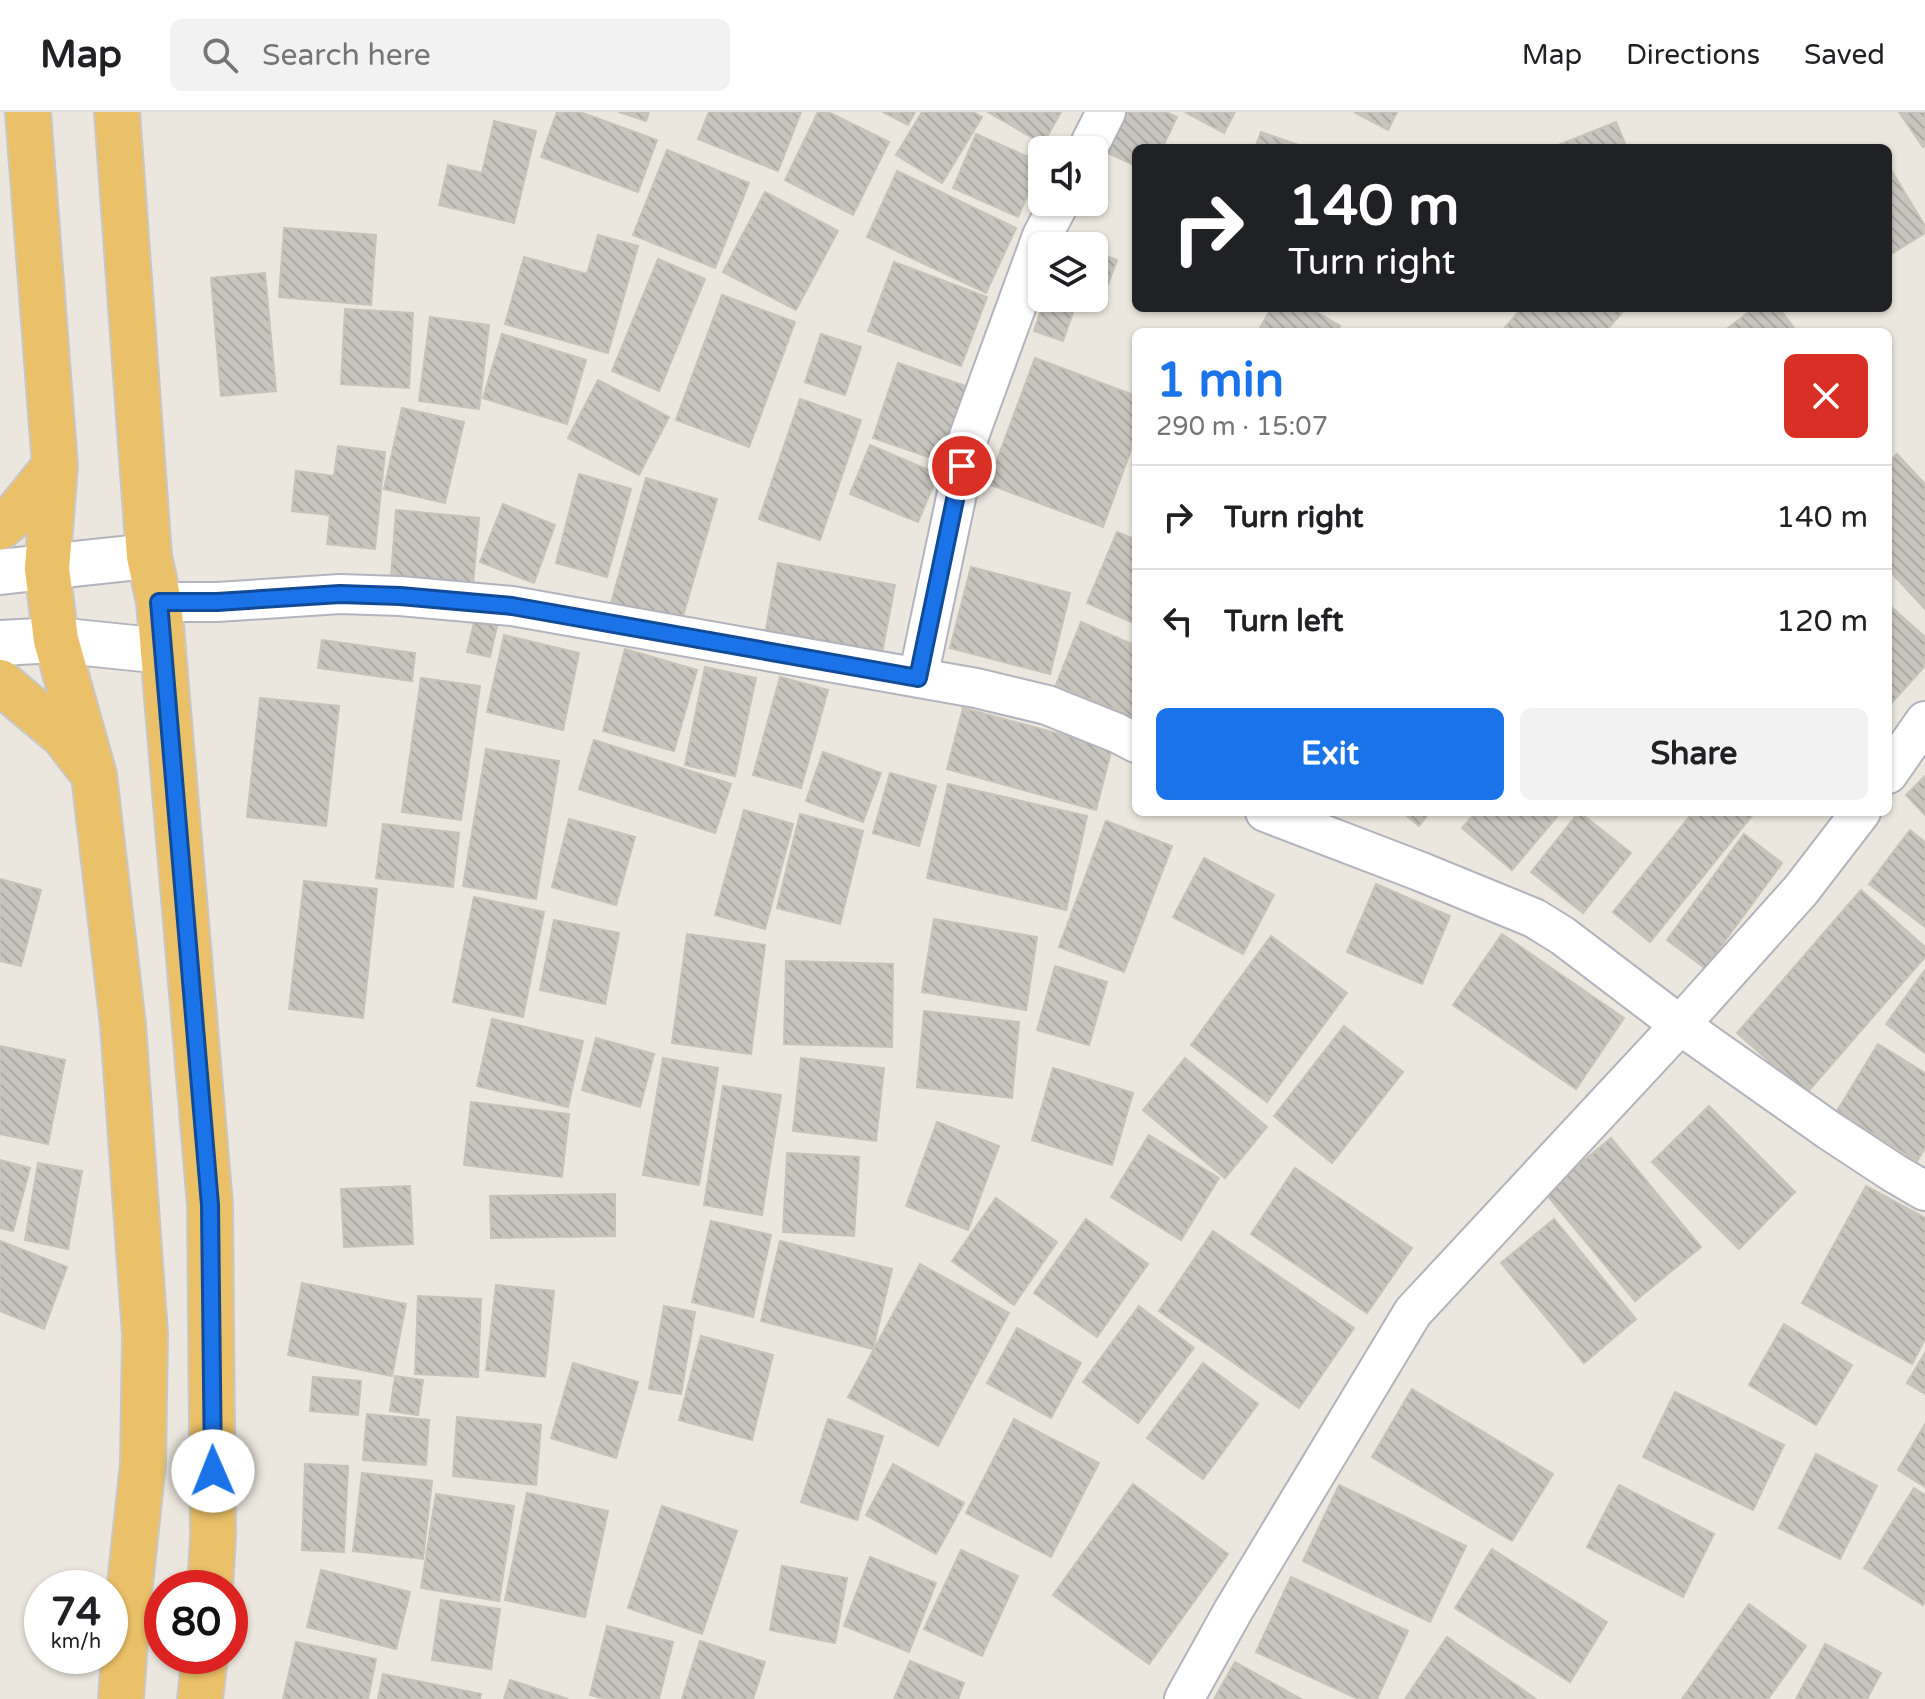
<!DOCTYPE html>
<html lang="en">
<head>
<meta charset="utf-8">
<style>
  body { margin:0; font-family:"Varela Round",sans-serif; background:#f2f2f2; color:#202124; height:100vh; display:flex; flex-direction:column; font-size:30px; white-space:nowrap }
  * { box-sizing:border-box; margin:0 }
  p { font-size:26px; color:#757577 }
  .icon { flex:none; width:44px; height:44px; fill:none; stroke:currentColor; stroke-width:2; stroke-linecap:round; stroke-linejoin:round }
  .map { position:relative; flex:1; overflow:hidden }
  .details { position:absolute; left:1132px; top:216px; width:760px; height:488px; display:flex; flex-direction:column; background:#fff; border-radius:12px; box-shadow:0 2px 6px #0004 }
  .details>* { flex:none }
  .hud { position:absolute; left:1132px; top:32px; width:760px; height:168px; border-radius:12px; box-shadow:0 2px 6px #0004; background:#202124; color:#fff; overflow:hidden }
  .buttons { position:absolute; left:1028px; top:24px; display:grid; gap:16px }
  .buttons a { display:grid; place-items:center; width:80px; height:80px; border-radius:12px; background:#fff; box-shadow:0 2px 6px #0004; font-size:40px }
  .speed { position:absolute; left:24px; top:1458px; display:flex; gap:16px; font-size:40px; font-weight:700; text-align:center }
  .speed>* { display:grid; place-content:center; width:104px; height:104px; border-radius:50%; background:#fff; box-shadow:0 2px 6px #0004; line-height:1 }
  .speed small { font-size:20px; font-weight:400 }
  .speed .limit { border:12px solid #d22; background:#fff; color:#111 }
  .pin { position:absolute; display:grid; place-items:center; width:68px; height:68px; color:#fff; margin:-34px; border:4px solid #fff; border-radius:50%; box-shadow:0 2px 8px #0007 }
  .me { position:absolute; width:88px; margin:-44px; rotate:359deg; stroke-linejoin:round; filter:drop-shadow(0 0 6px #0008) }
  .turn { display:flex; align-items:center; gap:28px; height:168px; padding:0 24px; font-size:36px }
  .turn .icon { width:104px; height:104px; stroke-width:2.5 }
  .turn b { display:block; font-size:56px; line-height:68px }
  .round { display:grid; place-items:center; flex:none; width:84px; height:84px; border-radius:12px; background:#f2f2f2 }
  .headline { display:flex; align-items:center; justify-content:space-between; height:136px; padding:0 24px }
  h1 { font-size:48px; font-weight:700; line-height:60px; color:#1a73e8 }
  .button { display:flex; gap:16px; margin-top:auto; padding:16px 24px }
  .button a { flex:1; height:92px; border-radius:12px; background:#1a73e8; color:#fff; font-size:32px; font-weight:700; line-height:92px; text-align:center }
  .button a+a { background:#f2f2f2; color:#202124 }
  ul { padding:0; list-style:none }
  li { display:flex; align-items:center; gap:24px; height:104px; padding:0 24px; border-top:2px solid #e0e0e0 }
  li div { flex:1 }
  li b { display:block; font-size:30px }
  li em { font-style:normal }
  header { display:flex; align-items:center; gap:48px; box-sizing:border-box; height:112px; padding:0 40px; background:#fff; border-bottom:2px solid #e0e0e0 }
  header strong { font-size:38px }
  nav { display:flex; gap:44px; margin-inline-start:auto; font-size:28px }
  .search { width:560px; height:72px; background:#f2f2f2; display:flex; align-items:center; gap:20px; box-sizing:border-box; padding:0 28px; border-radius:12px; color:#757577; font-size:30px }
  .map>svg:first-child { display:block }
  .building { fill:url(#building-back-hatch); stroke:#c7c3b8; stroke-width:2 }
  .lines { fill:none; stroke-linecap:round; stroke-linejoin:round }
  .minor-casing { stroke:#b2b3bd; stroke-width:42 }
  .tertiary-casing { stroke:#b2b3bd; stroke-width:48 }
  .trunk-casing { stroke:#c8c8c8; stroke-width:48 }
  .minor { stroke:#fff; stroke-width:38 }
  .tertiary { stroke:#fff; stroke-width:44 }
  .trunk { stroke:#eac068; stroke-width:44 }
  .route-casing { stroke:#114b97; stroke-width:20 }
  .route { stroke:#1a73e8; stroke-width:14 }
</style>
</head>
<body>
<header>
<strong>Map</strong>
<div class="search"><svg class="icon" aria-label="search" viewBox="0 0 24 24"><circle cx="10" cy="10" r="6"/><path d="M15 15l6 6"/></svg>Search here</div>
<nav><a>Map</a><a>Directions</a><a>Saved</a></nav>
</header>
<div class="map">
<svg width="1925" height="1587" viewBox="0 0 1925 1587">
  <defs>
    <pattern id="building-back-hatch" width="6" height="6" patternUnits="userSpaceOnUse" patternTransform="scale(2)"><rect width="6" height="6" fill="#c7c5bd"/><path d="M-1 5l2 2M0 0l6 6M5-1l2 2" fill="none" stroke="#aba9a3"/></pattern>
  </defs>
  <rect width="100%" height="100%" fill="#ebe7de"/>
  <path class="building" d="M 557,0 L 580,0 L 657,28 L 638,80 L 541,45 Z
    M 619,0 L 649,0 L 646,9 Z
    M 709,0 L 801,0 L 778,59 L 698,27 Z
    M 818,0 L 828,0 L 889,30 L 853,103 L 785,68 Z
    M 883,0 L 915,0 L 908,13 Z
    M 922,0 L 973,0 L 982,5 L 942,71 L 896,43 Z
    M 988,0 L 1061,0 L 1043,32 Z
    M 1125,0 L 1166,0 L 1177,5 L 1162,36 L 1136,36 L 1136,54 L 1106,40 Z
    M 1185,0 L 1235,0 L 1224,21 Z
    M 1354,0 L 1397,0 L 1388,18 Z
    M 1899,0 L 1925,0 L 1925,33 L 1923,35 Z
    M 494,9 L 536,19 L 514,111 L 439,93 L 448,53 L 482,61 Z
    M 1616,10 L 1627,36 L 1551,36 Z
    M 1261,20 L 1307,36 L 1255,36 Z
    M 976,22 L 1042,51 L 1018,105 L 953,76 Z
    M 667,38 L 749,71 L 715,156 L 633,123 Z
    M 1888,53 L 1925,114 L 1925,121 L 1888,144 Z
    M 897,59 L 1016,116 L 986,181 L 867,125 Z
    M 765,80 L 838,119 L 796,198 L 723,160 Z
    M 284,116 L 376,123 L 371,193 L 279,185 Z
    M 598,123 L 638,134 L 608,241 L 505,212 L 524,145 L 587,162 Z
    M 1094,139 L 1117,148 L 1102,188 L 1094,184 Z
    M 658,147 L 705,167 L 659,279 L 612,259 Z
    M 894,150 L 987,185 L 961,254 L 868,219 Z
    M 265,161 L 276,279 L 221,284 L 211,166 Z
    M 722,183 L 795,210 L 749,335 L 676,308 Z
    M 1045,186 L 1078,186 L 1063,229 L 1034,219 Z
    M 1271,196 L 1310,196 L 1340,214 L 1337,220 L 1258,220 Z
    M 1522,196 L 1626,196 L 1605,220 L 1501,220 Z
    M 1754,196 L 1779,196 L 1797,220 L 1723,220 Z
    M 345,197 L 413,201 L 409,276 L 341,272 Z
    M 430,205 L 489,213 L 479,297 L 419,289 Z
    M 502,222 L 586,248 L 567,312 L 483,286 Z
    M 821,222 L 861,235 L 845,283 L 805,270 Z
    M 1035,246 L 1136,284 L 1136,324 L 1103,415 L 988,372 Z
    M 898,251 L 966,274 L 940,349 L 873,326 Z
    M 598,268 L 669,305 L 639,363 L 568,326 Z
    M 800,287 L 861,308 L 820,428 L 759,407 Z
    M 402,296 L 464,310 L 445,391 L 384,377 Z
    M 870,333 L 938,362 L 918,410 L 850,382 Z
    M 338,334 L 385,340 L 375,437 L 327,432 L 330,403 L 292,399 L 296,359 L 334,364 Z
    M 1897,342 L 1925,372 L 1925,497 L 1888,457 L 1888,351 Z
    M 579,362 L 631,377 L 607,465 L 556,451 Z
    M 646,366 L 717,387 L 681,511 L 611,491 Z
    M 503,392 L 555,413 L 534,471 L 480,450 Z
    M 396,398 L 479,406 L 473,472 L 391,465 Z
    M 1117,420 L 1136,428 L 1136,512 L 1087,491 Z
    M 778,451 L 895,473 L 882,541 L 766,517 Z
    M 971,455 L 1070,481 L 1050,562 L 950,536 Z
    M 1888,492 L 1925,525 L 1925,554 L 1888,595 Z
    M 477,499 L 499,505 L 490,545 L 467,540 Z
    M 1081,510 L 1136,534 L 1135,606 L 1056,573 Z
    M 504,523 L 579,541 L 563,618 L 487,600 Z
    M 322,528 L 415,541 L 412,569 L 318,556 Z
    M 625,537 L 697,558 L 674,639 L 603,619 Z
    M 705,555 L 756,566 L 735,664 L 685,653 Z
    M 780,565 L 828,578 L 801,676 L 753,663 Z
    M 421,566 L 480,574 L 461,708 L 402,700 Z
    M 260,586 L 339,594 L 326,714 L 247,705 Z
    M 963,596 L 1112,636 L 1096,698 L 947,657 Z
    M 594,628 L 731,672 L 715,721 L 579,677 Z
    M 486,637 L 559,649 L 536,787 L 463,774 Z
    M 823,640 L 881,661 L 863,710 L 806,689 Z
    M 890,661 L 936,674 L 919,734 L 873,721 Z
    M 1925,664 L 1925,703 L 1906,683 Z
    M 948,672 L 1087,704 L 1066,798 L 927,766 Z
    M 744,698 L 793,712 L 765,817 L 715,803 Z
    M 1402,700 L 1430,700 L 1419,714 Z
    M 1476,700 L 1561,700 L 1512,758 L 1462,716 Z
    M 1579,700 L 1631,741 L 1583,801 L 1531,760 Z
    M 1693,700 L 1755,700 L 1650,830 L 1613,800 Z
    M 800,702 L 863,719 L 840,812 L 777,796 Z
    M 569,707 L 635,725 L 616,793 L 552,775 Z
    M 1106,709 L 1172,734 L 1124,860 L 1059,835 Z
    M 383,712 L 459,721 L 453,775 L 376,766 Z
    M 1910,718 L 1925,730 L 1925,815 L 1869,772 Z
    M 1744,722 L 1782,751 L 1705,856 L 1667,828 Z
    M 1204,746 L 1274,783 L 1243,842 L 1173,805 Z
    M 0,767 L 41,778 L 21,854 L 0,849 Z
    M 304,769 L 377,777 L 363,906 L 289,897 Z
    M 1376,772 L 1450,804 L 1422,872 L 1347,840 Z
    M 1861,778 L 1925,835 L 1925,845 L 1806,982 L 1737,921 Z
    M 474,785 L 544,800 L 523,905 L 453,890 Z
    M 934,807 L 1037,825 L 1026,898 L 922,880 Z
    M 554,808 L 619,821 L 605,892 L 540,878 Z
    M 687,822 L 765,833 L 751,942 L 672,931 Z
    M 1502,822 L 1624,906 L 1576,977 L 1453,893 Z
    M 1271,824 L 1347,881 L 1267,990 L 1191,933 Z
    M 786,849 L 893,852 L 892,935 L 784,932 Z
    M 1055,854 L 1107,870 L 1089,933 L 1037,918 Z
    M 1925,858 L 1925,941 L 1886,912 Z
    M 924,899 L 1019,910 L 1012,986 L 917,975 Z
    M 492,907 L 583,929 L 568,995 L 477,974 Z
    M 1344,914 L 1403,960 L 1332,1051 L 1274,1004 Z
    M 596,926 L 654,942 L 640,995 L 582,978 Z
    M 1878,932 L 1925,961 L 1925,1036 L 1917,1049 L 1837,999 Z
    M 0,934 L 65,948 L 48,1032 L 0,1022 Z
    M 663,946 L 718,956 L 699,1073 L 643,1063 Z
    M 801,946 L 884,956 L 876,1029 L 793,1019 Z
    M 1185,946 L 1267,1015 L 1225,1066 L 1143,998 Z
    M 1053,956 L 1133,981 L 1112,1053 L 1032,1028 Z
    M 723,974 L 781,983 L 762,1103 L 704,1093 Z
    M 471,990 L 569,1002 L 562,1065 L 464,1053 Z
    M 1709,994 L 1795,1080 L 1739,1137 L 1652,1050 Z
    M 937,1010 L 999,1034 L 968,1118 L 906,1094 Z
    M 1149,1023 L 1219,1066 L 1181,1128 L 1111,1085 Z
    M 1611,1026 L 1701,1135 L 1635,1189 L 1545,1081 Z
    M 787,1041 L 859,1045 L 854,1124 L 783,1120 Z
    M 0,1048 L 30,1056 L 13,1119 L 0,1116 Z
    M 38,1051 L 82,1059 L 68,1137 L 25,1128 Z
    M 1295,1056 L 1412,1136 L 1367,1201 L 1251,1122 Z
    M 410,1074 L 413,1132 L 344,1135 L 341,1077 Z
    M 1866,1074 L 1925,1106 L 1925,1227 L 1912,1252 L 1802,1191 Z
    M 615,1082 L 615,1124 L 491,1126 L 490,1084 Z
    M 996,1086 L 1057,1130 L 1014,1193 L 952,1149 Z
    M 1086,1107 L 1148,1152 L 1097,1225 L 1034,1181 Z
    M 1554,1107 L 1636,1207 L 1584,1251 L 1501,1151 Z
    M 711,1109 L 771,1123 L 753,1205 L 692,1190 Z
    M 1213,1119 L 1354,1216 L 1299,1296 L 1159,1199 Z
    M 0,1129 L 67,1155 L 44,1217 L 0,1199 Z
    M 780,1129 L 892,1157 L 873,1237 L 761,1209 Z
    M 920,1152 L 1009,1201 L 938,1334 L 848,1285 Z
    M 302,1171 L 406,1192 L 392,1264 L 288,1243 Z
    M 496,1173 L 554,1179 L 545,1265 L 486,1258 Z
    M 418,1184 L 481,1187 L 478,1265 L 415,1262 Z
    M 664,1194 L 695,1200 L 681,1282 L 649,1277 Z
    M 1139,1194 L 1194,1236 L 1138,1311 L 1083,1270 Z
    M 1784,1212 L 1852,1253 L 1816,1313 L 1749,1273 Z
    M 1017,1216 L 1081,1251 L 1051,1306 L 987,1271 Z
    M 701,1224 L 773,1243 L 752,1328 L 679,1308 Z
    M 1925,1241 L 1925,1282 L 1907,1271 Z
    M 573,1251 L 638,1270 L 616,1346 L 551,1326 Z
    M 1203,1251 L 1258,1292 L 1203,1367 L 1147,1326 Z
    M 395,1264 L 423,1268 L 418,1303 L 390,1299 Z
    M 313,1265 L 361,1269 L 358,1303 L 310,1299 Z
    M 1412,1277 L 1553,1362 L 1512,1429 L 1372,1345 Z
    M 1675,1280 L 1784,1333 L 1753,1398 L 1643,1345 Z
    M 367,1302 L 429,1308 L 426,1353 L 363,1348 Z
    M 457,1305 L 541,1313 L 536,1373 L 453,1364 Z
    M 828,1307 L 883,1324 L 857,1408 L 801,1390 Z
    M 1014,1307 L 1099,1351 L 1051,1445 L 966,1401 Z
    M 1925,1312 L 1925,1375 L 1898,1358 Z
    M 1816,1342 L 1877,1374 L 1840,1447 L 1779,1416 Z
    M 305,1352 L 348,1354 L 344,1440 L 302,1438 Z
    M 893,1352 L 964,1391 L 936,1442 L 866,1403 Z
    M 362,1361 L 432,1369 L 423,1447 L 353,1439 Z
    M 1133,1372 L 1228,1442 L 1149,1552 L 1053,1483 Z
    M 1339,1373 L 1466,1434 L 1430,1510 L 1303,1449 Z
    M 1619,1373 L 1714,1422 L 1683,1485 L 1587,1435 Z
    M 1914,1376 L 1925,1383 L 1925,1489 L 1923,1493 L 1864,1456 Z
    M 527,1381 L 608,1399 L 585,1505 L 505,1488 Z
    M 436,1382 L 514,1394 L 499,1489 L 421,1476 Z
    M 662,1394 L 737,1419 L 702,1522 L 628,1496 Z
    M 1492,1437 L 1607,1510 L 1570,1570 L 1455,1496 Z
    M 961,1438 L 1018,1464 L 982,1544 L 924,1517 Z
    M 870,1445 L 936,1471 L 909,1540 L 844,1514 Z
    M 782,1454 L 847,1466 L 835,1531 L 770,1518 Z
    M 321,1458 L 410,1480 L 396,1537 L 307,1515 Z
    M 1291,1465 L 1408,1519 L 1377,1587 L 1358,1587 L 1256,1540 Z
    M 441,1488 L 500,1497 L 491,1557 L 432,1548 Z
    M 1749,1492 L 1806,1534 L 1768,1587 L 1682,1587 Z
    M 607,1514 L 673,1530 L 659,1587 L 607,1587 L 590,1583 Z
    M 1447,1525 L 1536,1587 L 1405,1587 Z
    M 700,1529 L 765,1550 L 753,1587 L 682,1587 Z
    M 296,1530 L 376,1547 L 368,1587 L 283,1587 Z
    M 1825,1532 L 1881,1561 L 1867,1587 L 1796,1587 Z
    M 910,1549 L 964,1571 L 958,1587 L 894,1587 Z
    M 1235,1550 L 1301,1587 L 1214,1587 Z
    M 383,1562 L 481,1582 L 480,1587 L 378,1587 Z
    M 510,1568 L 568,1587 L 504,1587 Z"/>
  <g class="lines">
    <g class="minor-casing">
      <path id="minor" d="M 1087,38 L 1106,0
        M 159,490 L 217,490 L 340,482 L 400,484 L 512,494 L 976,576 L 1047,593 L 1117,621 L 1136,631
        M 918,566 L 969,324 L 1042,124 L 1060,90
        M 1888,662 L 1925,609
        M 1265,700 L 1419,759 L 1534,806 L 1563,824 L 1680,913 L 1830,1019 L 1894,1061 L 1925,1079
        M 1184,1587 L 1233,1499 L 1413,1200 L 1680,913 L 1801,778 L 1861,700"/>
    </g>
    <g class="tertiary-casing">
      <path id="tertiary" d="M 0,460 L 149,444
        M 0,531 L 56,528 L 163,539"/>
    </g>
    <g class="trunk-casing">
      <path id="trunk" d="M 28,0 L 55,354 L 47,457 L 56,528 L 94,663 L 123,913 L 145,1222 L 143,1352 L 127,1500 L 121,1587
        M 117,0 L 149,444 L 159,490 L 163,539 L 210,1093 L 213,1425 L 210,1476
        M 0,415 L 17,401 L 55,354
        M 0,570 L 64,624 L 87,654
        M 200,1587 L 205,1544"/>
    </g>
    <use href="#minor" class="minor"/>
    <use href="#tertiary" class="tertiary"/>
    <use href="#trunk" class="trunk"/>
  </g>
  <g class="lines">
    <g class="route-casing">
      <path id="route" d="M 213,1359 L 210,1093 L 159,490 L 217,490 L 340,482 L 400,484 L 512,494 L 918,566 L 962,354"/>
    </g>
    <use href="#route" class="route"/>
  </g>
</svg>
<div class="buttons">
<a><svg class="icon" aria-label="sound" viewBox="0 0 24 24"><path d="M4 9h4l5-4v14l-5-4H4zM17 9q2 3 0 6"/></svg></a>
<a><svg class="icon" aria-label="layers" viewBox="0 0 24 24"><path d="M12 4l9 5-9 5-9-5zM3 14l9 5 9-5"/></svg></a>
</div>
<div class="speed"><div>74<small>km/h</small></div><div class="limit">80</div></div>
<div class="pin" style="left:962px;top:354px;background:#d93025"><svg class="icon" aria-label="arrive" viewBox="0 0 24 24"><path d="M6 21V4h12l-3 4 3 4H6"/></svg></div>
<svg class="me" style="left:213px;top:1359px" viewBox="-20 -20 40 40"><circle r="19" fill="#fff"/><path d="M0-13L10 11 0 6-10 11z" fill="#1a73e8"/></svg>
<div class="hud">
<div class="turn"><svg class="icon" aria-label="right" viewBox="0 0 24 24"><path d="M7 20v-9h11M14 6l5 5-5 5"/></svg><div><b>140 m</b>Turn right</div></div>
</div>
<section class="details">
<div class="headline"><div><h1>1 min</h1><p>290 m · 15:07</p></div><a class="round" style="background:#d93025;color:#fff"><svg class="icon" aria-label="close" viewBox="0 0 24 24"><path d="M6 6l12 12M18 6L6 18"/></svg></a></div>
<ul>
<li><svg class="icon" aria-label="right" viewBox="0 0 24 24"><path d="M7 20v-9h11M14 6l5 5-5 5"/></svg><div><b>Turn right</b></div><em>140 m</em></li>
<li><svg class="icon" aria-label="left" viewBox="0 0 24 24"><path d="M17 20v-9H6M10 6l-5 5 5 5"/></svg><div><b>Turn left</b></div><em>120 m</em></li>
</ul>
<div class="button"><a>Exit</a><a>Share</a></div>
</section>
</div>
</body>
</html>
